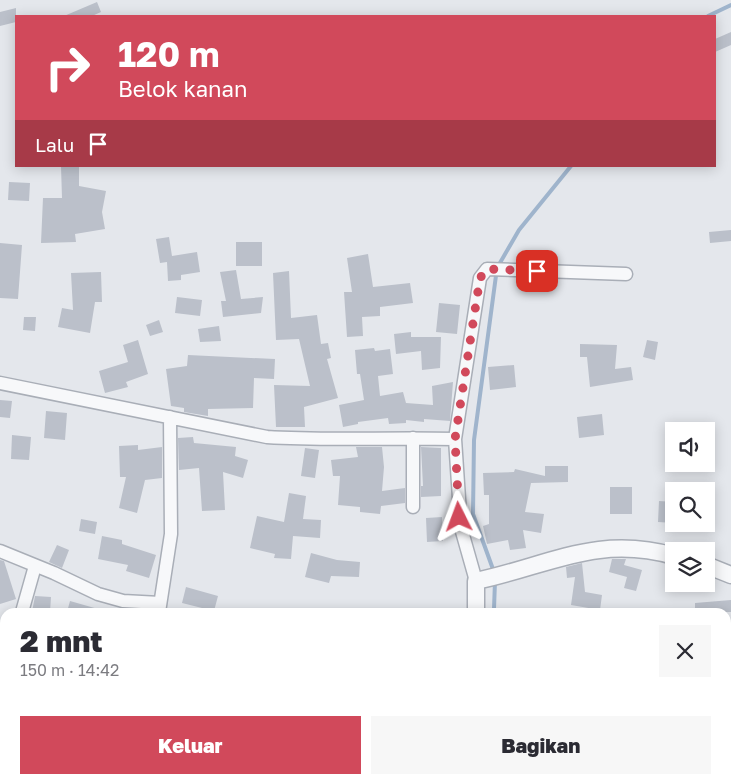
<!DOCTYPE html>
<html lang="id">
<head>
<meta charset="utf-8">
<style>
  body { margin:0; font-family:"Golos Text",sans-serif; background:#f7f7f7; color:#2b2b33; height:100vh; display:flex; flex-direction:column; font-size:19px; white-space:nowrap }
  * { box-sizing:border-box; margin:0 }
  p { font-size:16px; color:#7c7c81 }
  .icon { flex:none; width:28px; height:28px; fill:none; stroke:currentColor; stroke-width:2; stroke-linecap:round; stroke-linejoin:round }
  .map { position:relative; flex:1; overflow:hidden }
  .panel { position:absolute; left:0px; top:608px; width:731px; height:176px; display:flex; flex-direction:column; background:#fff; border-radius:15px 15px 0 0; box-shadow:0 2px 12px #0003 }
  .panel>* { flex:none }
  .banner { position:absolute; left:15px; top:15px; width:701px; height:152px; border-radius:0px; box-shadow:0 2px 12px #0003; background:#d1495b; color:#fff; overflow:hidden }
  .buttons { position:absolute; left:665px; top:422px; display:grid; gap:10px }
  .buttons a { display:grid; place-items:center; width:50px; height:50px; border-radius:0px; background:#fff; box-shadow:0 2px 12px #0003; font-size:25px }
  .pin { position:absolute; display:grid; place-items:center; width:42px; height:42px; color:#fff; margin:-21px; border-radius:10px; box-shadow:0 2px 8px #0006 }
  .me { position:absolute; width:55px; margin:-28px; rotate:357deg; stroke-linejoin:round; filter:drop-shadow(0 0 4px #0008) }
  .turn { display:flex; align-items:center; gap:18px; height:105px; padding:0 20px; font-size:22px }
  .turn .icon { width:65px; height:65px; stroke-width:2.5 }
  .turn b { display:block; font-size:35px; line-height:42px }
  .then { display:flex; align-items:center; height:48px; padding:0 20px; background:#0003; gap:10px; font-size:19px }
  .round { display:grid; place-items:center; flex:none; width:52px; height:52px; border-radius:0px; background:#f7f7f7 }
  .summary { display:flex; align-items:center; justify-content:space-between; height:85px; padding:0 20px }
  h1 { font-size:30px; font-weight:800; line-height:38px }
  .primary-button { display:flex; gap:10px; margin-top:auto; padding:10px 20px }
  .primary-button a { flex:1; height:58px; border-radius:0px; background:#d1495b; color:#fff; font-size:20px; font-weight:800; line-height:58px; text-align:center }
  .primary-button a+a { background:#f7f7f7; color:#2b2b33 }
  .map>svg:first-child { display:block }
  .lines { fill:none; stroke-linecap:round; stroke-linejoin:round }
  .stream { stroke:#9fb4cc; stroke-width:4 }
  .building { fill:#bbc0ca }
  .minor-casing { stroke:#a9aeb7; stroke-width:15 }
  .tertiary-casing { stroke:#a9aeb7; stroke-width:19 }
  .minor { stroke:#f7f8fa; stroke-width:12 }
  .tertiary { stroke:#f7f8fa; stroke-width:16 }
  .route { stroke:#d1495b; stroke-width:9; stroke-dasharray:0 16.2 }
</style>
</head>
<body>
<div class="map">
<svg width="731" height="783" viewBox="0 0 731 783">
  <rect width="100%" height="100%" fill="#e4e7ec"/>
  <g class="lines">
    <path class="stream" d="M 708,16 L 731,5
      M 494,572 L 473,514 L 474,440 L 497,268 L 519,230 L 571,166
      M 492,612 L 494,609 L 495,581
      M 471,779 L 472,783"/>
  </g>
  <path class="building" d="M 97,2 L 101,12 L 92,16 L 64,16 Z
    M 16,8 L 16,22 L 0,26 L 0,12 Z
    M 731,32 L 731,45 L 715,52 L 715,39 Z
    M 61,166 L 79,166 L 79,186 L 106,191 L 102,212 L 105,229 L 75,234 L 76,242 L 41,243 L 43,198 L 62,198 Z
    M 9,182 L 30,183 L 29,201 L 8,200 Z
    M 731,230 L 731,241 L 710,243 L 709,232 Z
    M 169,237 L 172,256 L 197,252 L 200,272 L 181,275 L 181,280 L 168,281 L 167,262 L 160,263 L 156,239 Z
    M 236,242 L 262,242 L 262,266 L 236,266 Z
    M 0,243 L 22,245 L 18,299 L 0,298 Z
    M 368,254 L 373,287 L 410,283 L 413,303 L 380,307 L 380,316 L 362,317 L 363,336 L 347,337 L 344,292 L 352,292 L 347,258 Z
    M 236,270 L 241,299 L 263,297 L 261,313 L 223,317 L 221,301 L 226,301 L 220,272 Z
    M 289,271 L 291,318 L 317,315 L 321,344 L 328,343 L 331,358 L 327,359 L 338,398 L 304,407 L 305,427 L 276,427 L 274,385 L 310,386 L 299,339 L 276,340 L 273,273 Z
    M 101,272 L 102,302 L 95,302 L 90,333 L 58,327 L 62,308 L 73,310 L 71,273 Z
    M 177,297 L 202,300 L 200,316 L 175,313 Z
    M 439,303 L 460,305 L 457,334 L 436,332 Z
    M 24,317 L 36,317 L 35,331 L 23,330 Z
    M 159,320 L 163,332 L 150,336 L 146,325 Z
    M 219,326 L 221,341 L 200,342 L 198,329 Z
    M 411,332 L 411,337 L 441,337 L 440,368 L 422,370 L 421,351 L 396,354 L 394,334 Z
    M 138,340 L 148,374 L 126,382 L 128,387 L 105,393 L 99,371 L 128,362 L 123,345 Z
    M 647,340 L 658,342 L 655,360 L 643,357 Z
    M 580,344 L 617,345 L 615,369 L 631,367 L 633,380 L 590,387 L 587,357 L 580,357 Z
    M 374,348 L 375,351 L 390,349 L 393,374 L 378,376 L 380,396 L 403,392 L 406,403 L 433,405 L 432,386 L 453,382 L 450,421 L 424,419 L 424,422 L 406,420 L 406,423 L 389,424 L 388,418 L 358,422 L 358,424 L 343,427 L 339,405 L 364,400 L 360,374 L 357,374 L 355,350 Z
    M 188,355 L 275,359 L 274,379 L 254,378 L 253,408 L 208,409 L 208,416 L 184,412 L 184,408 L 171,406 L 166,369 L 187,366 Z
    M 514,365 L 516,387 L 490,390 L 488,367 Z
    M 0,400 L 12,401 L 10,418 L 0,417 Z
    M 46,411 L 67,413 L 65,440 L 44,438 Z
    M 602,414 L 604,435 L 579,438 L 577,417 Z
    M 12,435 L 31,437 L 29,460 L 11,459 Z
    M 193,437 L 194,443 L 236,447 L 235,456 L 248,460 L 243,478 L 223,472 L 225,510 L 202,511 L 199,468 L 179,470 L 178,438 Z
    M 138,445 L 138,450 L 162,447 L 162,478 L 145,480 L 137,513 L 119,508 L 126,477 L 120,477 L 119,446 Z
    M 356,447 L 382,447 L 384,467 L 382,491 L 405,488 L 405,503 L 381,506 L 380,514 L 360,512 L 360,507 L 338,505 L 340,476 L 333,476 L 331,460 L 358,457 Z
    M 421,447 L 441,448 L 441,496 L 421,497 L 421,486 L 423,486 Z
    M 305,448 L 319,450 L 315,478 L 301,476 Z
    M 545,466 L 568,466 L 568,482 L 531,483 L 525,512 L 544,514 L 541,533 L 523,530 L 526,548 L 510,550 L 508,540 L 487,544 L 483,526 L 489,524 L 489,495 L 484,495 L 483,473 L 514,472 L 515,469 L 545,476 Z
    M 610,487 L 632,487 L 632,514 L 610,514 Z
    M 289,493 L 306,496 L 303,519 L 321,520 L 320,538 L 293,536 L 291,559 L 274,558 L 275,554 L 250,548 L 257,516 L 284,522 Z
    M 659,501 L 674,502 L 674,523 L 658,522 Z
    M 442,517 L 443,541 L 427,542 L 426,518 Z
    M 81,519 L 97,522 L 95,534 L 79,531 Z
    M 102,536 L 122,540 L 122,544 L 156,555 L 149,578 L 126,571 L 128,565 L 98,559 Z
    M 57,545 L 69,550 L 62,568 L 49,562 Z
    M 311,553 L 337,560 L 360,562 L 359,577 L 331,576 L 329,583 L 305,577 Z
    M 612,559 L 626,559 L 624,565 L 642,570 L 636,591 L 624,588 L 627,577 L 609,572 Z
    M 0,560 L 4,561 L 16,599 L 0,604 Z
    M 582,563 L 585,592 L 602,595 L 600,610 L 571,605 L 575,577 L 567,578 L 566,567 Z
    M 186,587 L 218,596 L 214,611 L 182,603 Z
    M 35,596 L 51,597 L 50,612 L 32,612 Z
    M 731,600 L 731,612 L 695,612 L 695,603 Z
    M 70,601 L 98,609 L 98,612 L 67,612 Z"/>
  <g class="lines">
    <g class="minor-casing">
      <path id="minor" d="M 0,383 L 267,437 C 329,441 392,437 455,439
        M 413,507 L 413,438
        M 0,551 L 54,573 L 98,594 L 123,601 L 160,603
        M 476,581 L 461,528 L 455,439 L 480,278 L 487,269 L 626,274
        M 22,612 L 35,566
        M 159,612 L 171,534 L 170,417
        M 0,670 L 5,667
        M 106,783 L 107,779"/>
    </g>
    <g class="tertiary-casing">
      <path id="tertiary" d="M 706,565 L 731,575
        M 476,612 L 476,581 C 548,566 597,534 674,556
        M 450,779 L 451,783"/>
    </g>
    <use href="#minor" class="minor"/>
    <use href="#tertiary" class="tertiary"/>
  </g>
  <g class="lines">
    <path class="route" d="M 459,517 L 455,439 L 480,278 L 487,269 L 537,271"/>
  </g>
</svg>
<div class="buttons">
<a><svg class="icon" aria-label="sound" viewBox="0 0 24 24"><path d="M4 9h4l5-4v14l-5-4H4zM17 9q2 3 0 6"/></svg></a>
<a><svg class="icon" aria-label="search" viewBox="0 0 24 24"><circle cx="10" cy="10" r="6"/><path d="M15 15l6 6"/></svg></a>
<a><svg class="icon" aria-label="layers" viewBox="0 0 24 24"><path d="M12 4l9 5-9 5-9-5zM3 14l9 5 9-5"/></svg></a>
</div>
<div class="pin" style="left:537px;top:271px;background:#d93025"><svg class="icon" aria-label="arrive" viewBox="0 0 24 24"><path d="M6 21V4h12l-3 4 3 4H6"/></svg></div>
<svg class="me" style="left:459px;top:517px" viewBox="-20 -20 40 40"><path d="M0-17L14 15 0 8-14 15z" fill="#d1495b" stroke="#fff" stroke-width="4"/></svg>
<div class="banner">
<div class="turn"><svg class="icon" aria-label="right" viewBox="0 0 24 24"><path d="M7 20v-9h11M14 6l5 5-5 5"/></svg><div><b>120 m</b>Belok kanan</div></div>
<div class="then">Lalu<svg class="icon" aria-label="arrive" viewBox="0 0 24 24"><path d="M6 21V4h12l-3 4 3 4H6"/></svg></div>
</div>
<section class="panel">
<div class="summary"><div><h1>2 mnt</h1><p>150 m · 14:42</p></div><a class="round"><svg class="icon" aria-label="close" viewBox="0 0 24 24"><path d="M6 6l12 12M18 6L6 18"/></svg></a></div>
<div class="primary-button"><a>Keluar</a><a>Bagikan</a></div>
</section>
</div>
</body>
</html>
